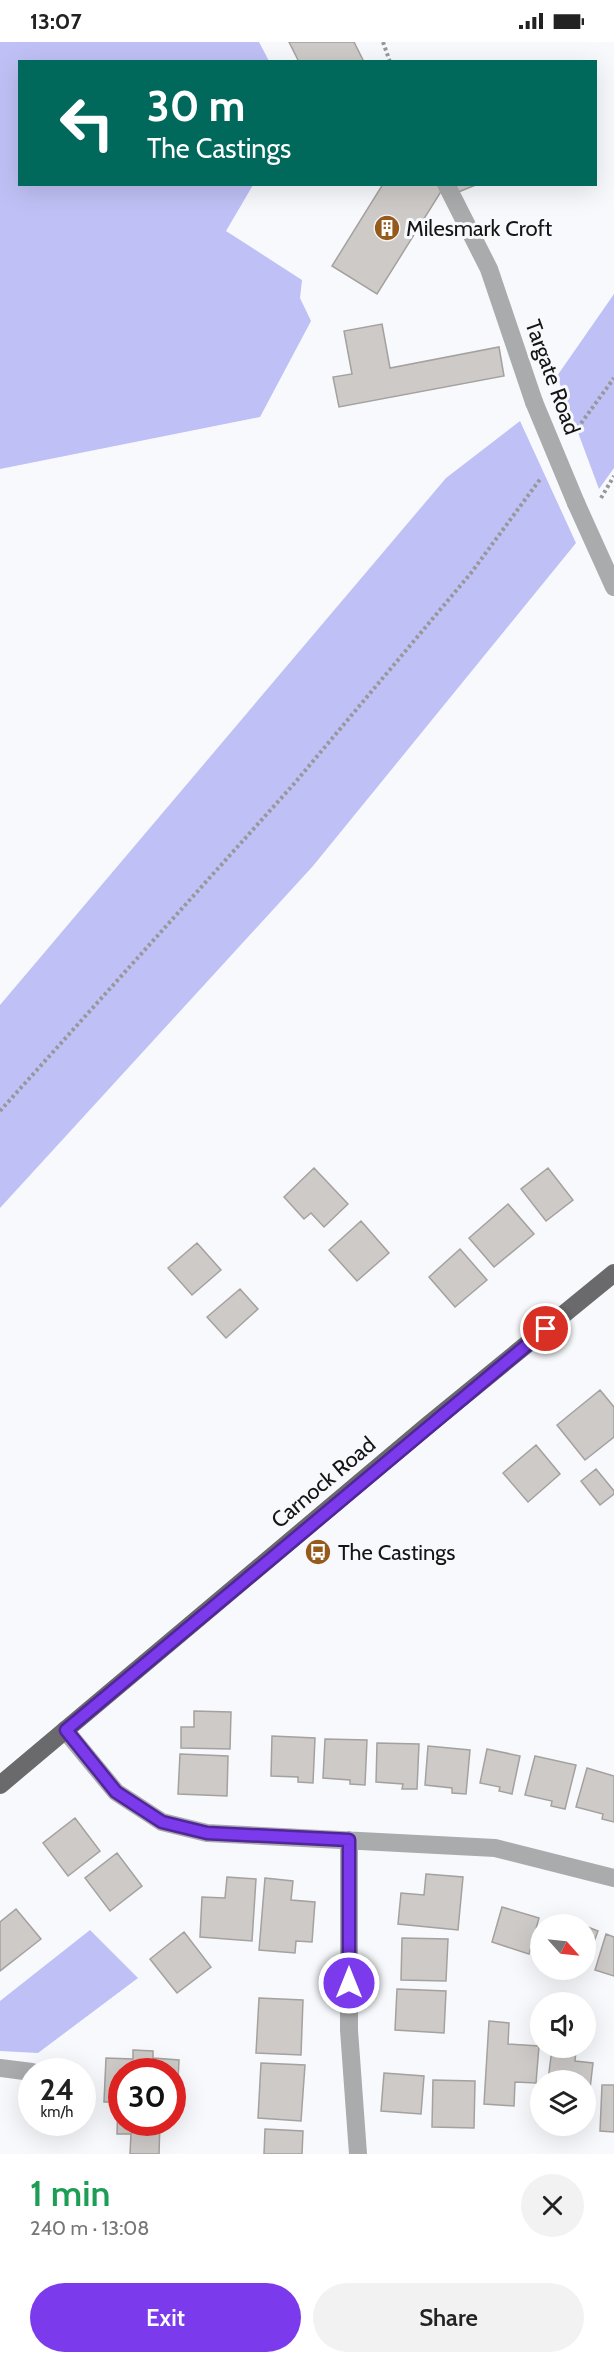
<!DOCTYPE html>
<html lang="en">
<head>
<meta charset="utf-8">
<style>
  body { margin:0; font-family:Cabin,sans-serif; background:#f2f2f2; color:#222; height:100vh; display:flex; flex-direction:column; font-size:22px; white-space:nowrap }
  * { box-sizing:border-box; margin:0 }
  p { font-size:20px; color:#767676 }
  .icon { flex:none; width:33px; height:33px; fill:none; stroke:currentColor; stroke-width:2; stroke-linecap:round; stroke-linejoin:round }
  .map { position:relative; height:2112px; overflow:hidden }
  .panel { display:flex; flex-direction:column; background:#fff; flex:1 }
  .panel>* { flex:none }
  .guide { position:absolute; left:18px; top:18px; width:579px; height:126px; border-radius:0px; box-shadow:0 6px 24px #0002; background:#00695c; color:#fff; overflow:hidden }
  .needle { width:39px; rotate:117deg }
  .fabs { position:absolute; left:530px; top:1872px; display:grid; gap:12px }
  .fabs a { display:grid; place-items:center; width:66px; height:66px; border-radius:50%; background:#fff; box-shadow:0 6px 24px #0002; font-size:30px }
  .speed { position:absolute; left:18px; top:2016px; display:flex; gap:12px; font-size:30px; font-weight:700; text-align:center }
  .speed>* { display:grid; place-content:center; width:78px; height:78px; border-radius:50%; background:#fff; box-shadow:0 6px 24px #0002; line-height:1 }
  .speed small { font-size:15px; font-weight:400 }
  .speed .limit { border:9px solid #d22; background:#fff; color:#111 }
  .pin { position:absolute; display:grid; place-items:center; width:51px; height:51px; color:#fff; margin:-26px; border:3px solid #fff; border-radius:50%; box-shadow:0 2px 6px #0007 }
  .me { position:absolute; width:66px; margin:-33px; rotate:0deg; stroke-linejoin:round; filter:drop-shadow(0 0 4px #0008) }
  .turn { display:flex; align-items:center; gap:21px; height:126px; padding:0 30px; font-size:27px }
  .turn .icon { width:78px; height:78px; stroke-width:2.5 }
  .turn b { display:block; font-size:42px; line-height:51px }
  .round { display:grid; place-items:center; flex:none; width:63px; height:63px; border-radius:32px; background:#f2f2f2 }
  .head { display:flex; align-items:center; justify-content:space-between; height:102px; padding:0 30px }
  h1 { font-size:36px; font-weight:600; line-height:45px; color:#1e9e55 }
  .cta { display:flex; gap:12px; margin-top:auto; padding:12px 30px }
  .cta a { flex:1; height:69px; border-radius:36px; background:#7c3aed; color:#fff; font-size:24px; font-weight:600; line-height:69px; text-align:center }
  .cta a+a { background:#f2f2f2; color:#222 }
  .status { display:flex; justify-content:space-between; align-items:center; height:42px; padding:0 30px; background:#fff; direction:ltr }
  .status svg { height:16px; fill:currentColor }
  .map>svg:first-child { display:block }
  .green { fill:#bfc0f5 }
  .building { fill:#cdcac8; stroke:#a4a19f; stroke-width:1.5 }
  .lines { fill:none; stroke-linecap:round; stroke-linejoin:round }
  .path { stroke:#98989a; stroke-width:4; stroke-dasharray:3 3; stroke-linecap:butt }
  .minor { stroke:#aaabac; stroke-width:18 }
  .major { stroke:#6a6a6c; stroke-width:18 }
  .minor-bridge { stroke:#aaabac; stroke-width:18 }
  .route-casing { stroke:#51269a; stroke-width:15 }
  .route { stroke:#7c3aed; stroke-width:10 }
  .labels { text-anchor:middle; stroke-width:6; stroke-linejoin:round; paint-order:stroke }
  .poi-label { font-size:22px; fill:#151516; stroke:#f8f9fc; text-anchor:start }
  .street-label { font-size:22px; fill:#151516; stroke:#f8f9fc }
</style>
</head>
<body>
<div class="status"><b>13:07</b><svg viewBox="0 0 49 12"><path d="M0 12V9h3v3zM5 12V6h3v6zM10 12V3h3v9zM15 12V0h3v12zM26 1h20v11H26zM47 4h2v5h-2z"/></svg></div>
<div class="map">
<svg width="614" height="2112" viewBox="0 0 614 2112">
  <rect width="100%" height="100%" fill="#f8f9fc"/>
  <path class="green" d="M 0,0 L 259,0 L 269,19 L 20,20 L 20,142 L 253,143 L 226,189 L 302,238 L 300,256 L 311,279 L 260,375 L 0,427 Z
    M 614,252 L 614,426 L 599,447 L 557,334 Z
    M 520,379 L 576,501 L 313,824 L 0,1166 L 0,963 L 446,436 Z
    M 90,1888 L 138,1936 L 38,2011 L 0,2009 L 0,1959 Z"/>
  <path class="building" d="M 289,0 L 354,0 L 364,20 L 299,20 Z
    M 383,142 L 439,142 L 442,148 L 377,252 L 332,224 Z
    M 452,142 L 478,142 L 456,151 Z
    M 382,282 L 390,326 L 499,305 L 504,334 L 339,365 L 333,335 L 352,332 L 344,289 Z
    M 314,1126 L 348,1162 L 324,1185 L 311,1171 L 304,1177 L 284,1155 Z
    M 548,1126 L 573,1158 L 546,1179 L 521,1147 Z
    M 508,1162 L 534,1192 L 494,1225 L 469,1196 Z
    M 361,1179 L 389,1211 L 357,1239 L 329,1208 Z
    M 197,1201 L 221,1228 L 192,1253 L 168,1226 Z
    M 460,1207 L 487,1238 L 455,1265 L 429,1235 Z
    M 240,1247 L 258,1267 L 226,1296 L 207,1275 Z
    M 600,1348 L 614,1365 L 614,1395 L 585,1418 L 557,1383 Z
    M 536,1403 L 560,1432 L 528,1460 L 503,1431 Z
    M 596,1427 L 614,1449 L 614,1452 L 600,1463 L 581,1439 Z
    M 194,1669 L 231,1670 L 230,1707 L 181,1706 L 181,1685 L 194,1685 Z
    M 272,1694 L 315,1696 L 313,1741 L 298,1740 L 298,1735 L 271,1734 Z
    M 325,1697 L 367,1698 L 365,1743 L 350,1742 L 350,1738 L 323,1736 Z
    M 377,1701 L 419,1702 L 417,1747 L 402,1747 L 403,1742 L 376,1740 Z
    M 428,1704 L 470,1708 L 466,1752 L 452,1751 L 452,1746 L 425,1743 Z
    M 487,1707 L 520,1714 L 512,1752 L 499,1749 L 500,1745 L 480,1741 Z
    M 180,1712 L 228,1714 L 227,1754 L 178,1752 Z
    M 535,1714 L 576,1723 L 565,1767 L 551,1764 L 552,1759 L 525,1753 Z
    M 587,1726 L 614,1734 L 614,1780 L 602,1777 L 603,1772 L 576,1765 Z
    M 75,1776 L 100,1809 L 68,1834 L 43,1801 Z
    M 117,1811 L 142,1844 L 110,1869 L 85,1836 Z
    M 426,1832 L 463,1835 L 458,1888 L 398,1882 L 401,1851 L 424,1853 Z
    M 227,1835 L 256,1837 L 252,1899 L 200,1895 L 202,1855 L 225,1856 Z
    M 265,1836 L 293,1839 L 291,1858 L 315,1860 L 312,1900 L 296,1899 L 295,1911 L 259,1908 Z
    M 502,1865 L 539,1876 L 529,1912 L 492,1900 Z
    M 16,1867 L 41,1897 L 0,1929 L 0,1880 Z
    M 559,1874 L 581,1882 L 556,1882 Z
    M 585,1884 L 598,1889 L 585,1924 Z
    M 184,1890 L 211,1925 L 177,1951 L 150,1917 Z
    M 606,1892 L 614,1895 L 614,1934 L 595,1928 Z
    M 402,1896 L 448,1897 L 446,1939 L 401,1938 Z
    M 397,1947 L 446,1949 L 444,1991 L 395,1988 Z
    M 259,1956 L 303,1958 L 301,2013 L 256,2011 Z
    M 489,1979 L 509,1981 L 508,2002 L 539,2004 L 536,2041 L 515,2040 L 514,2064 L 484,2062 Z
    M 552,2007 L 576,2009 L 575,2019 L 593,2021 L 588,2064 L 585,2063 L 585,2038 L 548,2038 Z
    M 133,2008 L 153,2009 L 153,2016 L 179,2018 L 177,2059 L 172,2059 L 172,2030 L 122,2030 L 122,2080 L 160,2080 L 159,2112 L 130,2112 L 131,2092 L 117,2092 L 118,2060 L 104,2060 L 106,2016 L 133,2017 Z
    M 261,2021 L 305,2023 L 301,2079 L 258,2076 Z
    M 384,2031 L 424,2034 L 421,2072 L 381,2069 Z
    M 433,2038 L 475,2039 L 474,2086 L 432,2085 Z
    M 602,2043 L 614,2043 L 614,2090 L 600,2089 Z
    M 265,2087 L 303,2089 L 302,2112 L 264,2112 Z"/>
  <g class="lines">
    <path class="path" d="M 383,0 L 390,20
      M 574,391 L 614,336
      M 601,456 L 614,434
      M 0,1069 L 293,743 L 471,531 L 541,436"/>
    <path class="minor" d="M 446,142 L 489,227 L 534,360
      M 576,461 L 614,545
      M 65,1688 L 116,1750 L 162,1780 L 207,1791 L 495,1806 L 614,1836
      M 349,1798 L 349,1988 L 358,2112
      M 0,2026 L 32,2030"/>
    <path class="major" d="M 0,1743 L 427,1384 L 614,1231"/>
    <path class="minor-bridge" d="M 534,360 L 576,461"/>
  </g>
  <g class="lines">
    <g class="route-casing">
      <path id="route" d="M 349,1941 L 349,1798 L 207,1791 L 162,1780 L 116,1750 L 66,1688 L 546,1287"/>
    </g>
    <use href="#route" class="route"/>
  </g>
  <defs>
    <g id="building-disc" transform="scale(1.35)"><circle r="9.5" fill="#965a1c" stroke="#f8f9fc"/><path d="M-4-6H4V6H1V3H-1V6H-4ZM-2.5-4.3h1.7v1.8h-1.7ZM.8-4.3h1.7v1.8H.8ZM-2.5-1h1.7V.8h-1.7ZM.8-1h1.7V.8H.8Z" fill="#fff"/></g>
    <g id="bus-disc" transform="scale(1.35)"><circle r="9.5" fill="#965a1c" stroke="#f8f9fc"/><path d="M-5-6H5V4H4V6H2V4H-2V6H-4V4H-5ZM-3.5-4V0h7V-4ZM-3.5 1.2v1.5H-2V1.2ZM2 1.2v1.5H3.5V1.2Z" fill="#fff"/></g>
  </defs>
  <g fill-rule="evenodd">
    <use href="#building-disc" x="387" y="186"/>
    <use href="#bus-disc" x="318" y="1510"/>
  </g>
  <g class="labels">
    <g class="poi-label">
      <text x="406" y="194">Milesmark Croft</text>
      <text x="338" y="1518">The Castings</text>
    </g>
    <g class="street-label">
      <text transform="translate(553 335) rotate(70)" y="8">Targate Road</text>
      <text transform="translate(323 1440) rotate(-40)" y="8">Carnock Road</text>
    </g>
  </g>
</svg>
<div class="fabs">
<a><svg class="needle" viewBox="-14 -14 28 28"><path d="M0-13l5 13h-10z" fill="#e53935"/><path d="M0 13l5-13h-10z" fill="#767676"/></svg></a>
<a><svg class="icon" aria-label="sound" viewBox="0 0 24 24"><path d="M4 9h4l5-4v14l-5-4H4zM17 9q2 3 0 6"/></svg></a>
<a><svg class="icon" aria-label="layers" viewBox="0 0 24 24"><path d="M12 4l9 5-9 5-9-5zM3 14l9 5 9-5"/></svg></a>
</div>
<div class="speed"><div>24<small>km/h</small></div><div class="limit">30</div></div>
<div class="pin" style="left:546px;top:1287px;background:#d93025"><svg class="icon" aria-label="arrive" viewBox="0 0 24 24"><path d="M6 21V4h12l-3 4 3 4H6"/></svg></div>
<svg class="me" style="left:349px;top:1941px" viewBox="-20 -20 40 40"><circle r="17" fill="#7c3aed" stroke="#fff" stroke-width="3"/><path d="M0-11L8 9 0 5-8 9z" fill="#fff"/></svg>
<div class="guide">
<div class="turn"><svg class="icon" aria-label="left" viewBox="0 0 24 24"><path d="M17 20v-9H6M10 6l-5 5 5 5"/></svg><div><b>30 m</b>The Castings</div></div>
</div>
</div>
<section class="panel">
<div class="head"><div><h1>1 min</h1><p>240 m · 13:08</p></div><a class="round"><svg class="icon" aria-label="close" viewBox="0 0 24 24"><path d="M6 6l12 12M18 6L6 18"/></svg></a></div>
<div class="cta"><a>Exit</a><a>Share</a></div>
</section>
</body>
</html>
